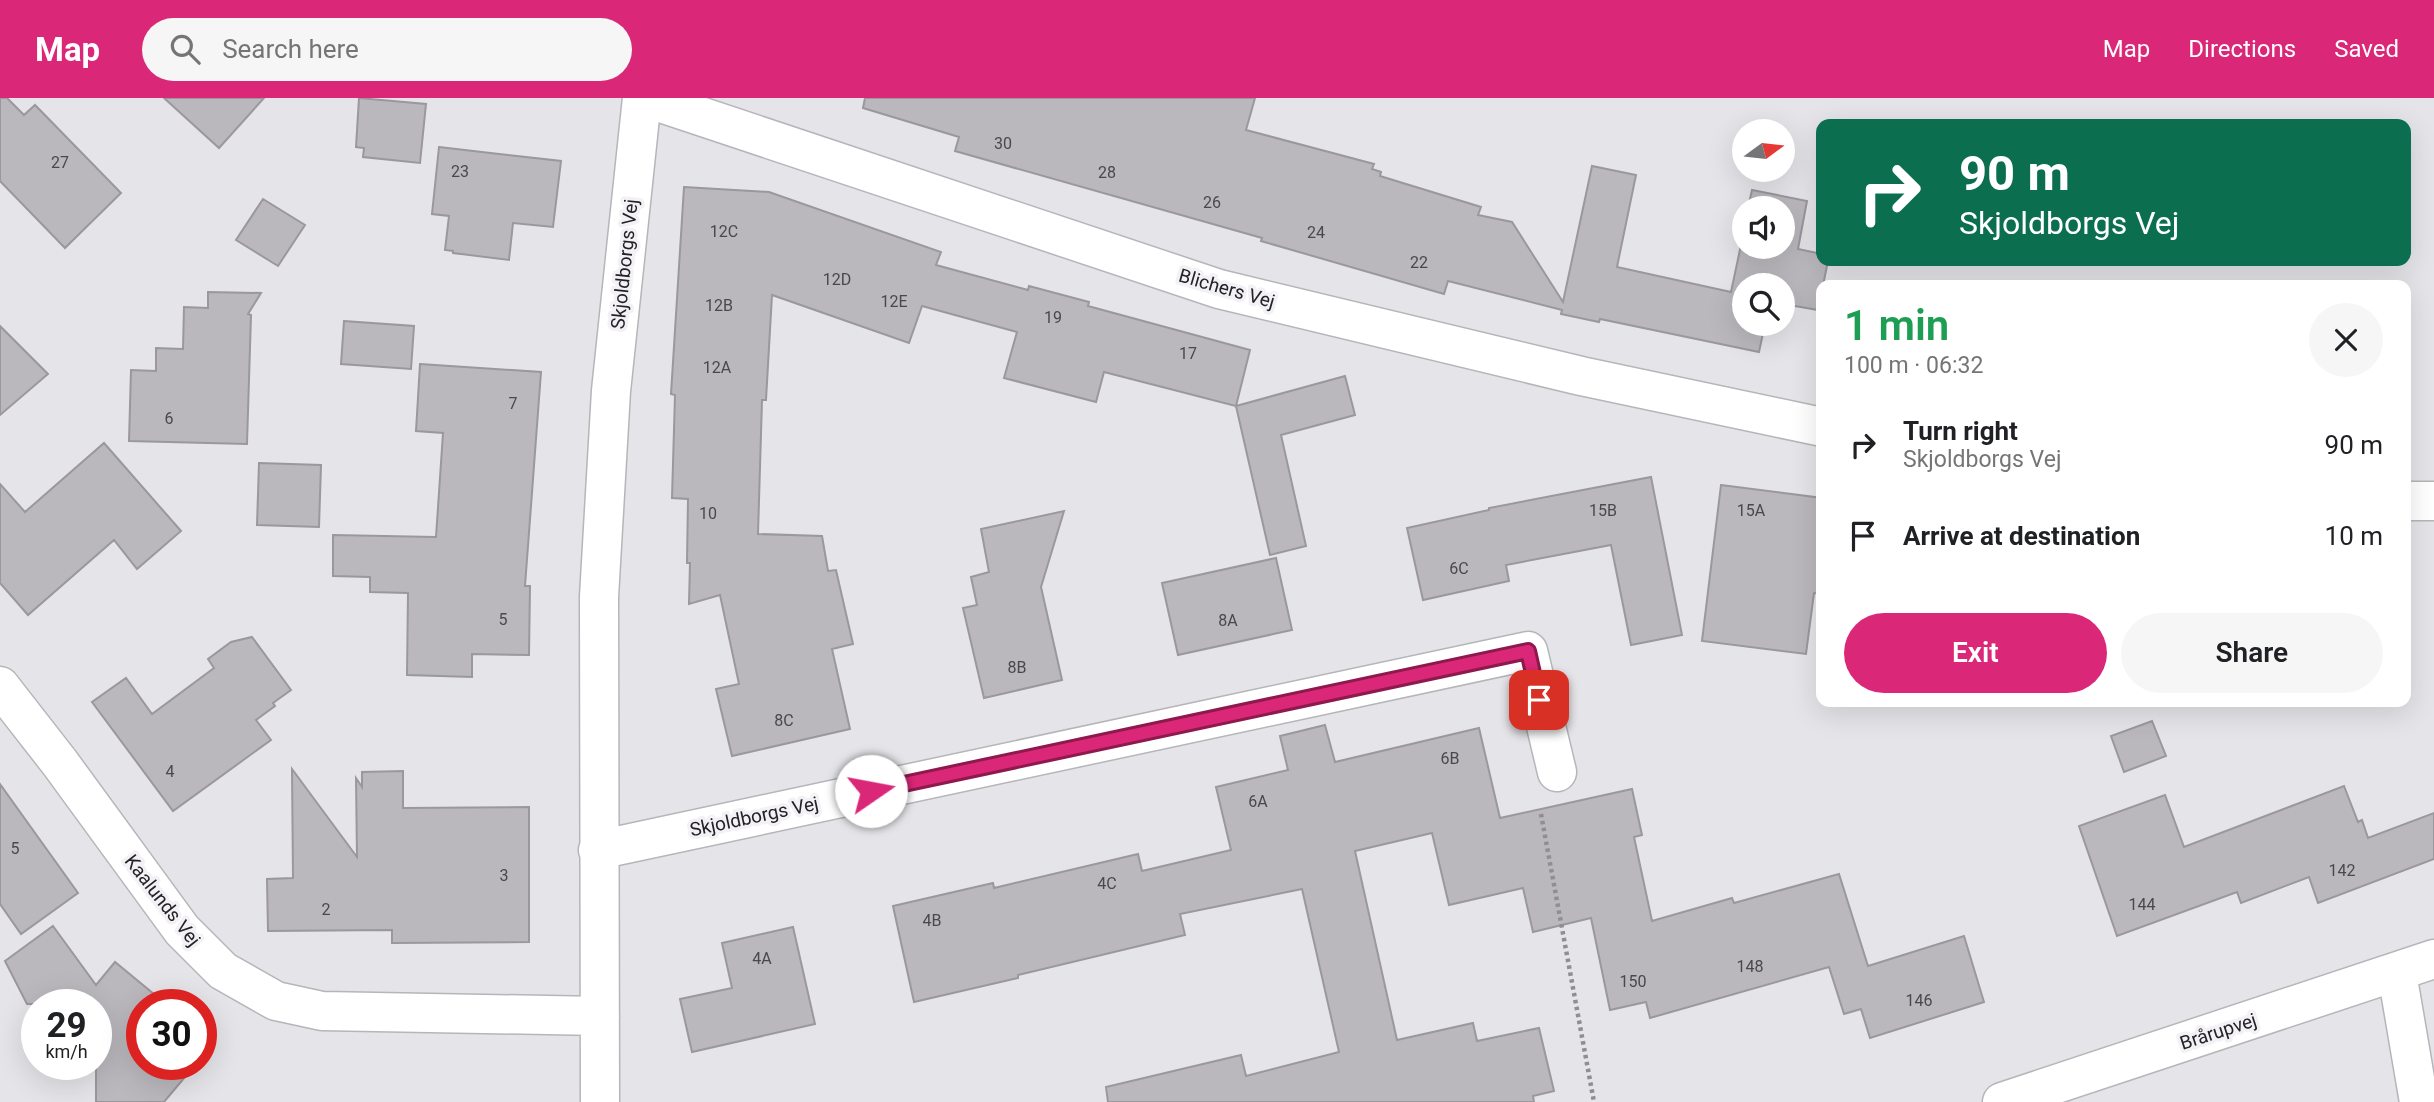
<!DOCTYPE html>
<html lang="en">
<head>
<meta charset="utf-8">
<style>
  body { margin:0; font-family:Roboto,sans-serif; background:#f6f6f6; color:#202124; height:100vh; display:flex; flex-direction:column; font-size:26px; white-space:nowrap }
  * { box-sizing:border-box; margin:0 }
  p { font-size:23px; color:#757577 }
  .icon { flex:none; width:38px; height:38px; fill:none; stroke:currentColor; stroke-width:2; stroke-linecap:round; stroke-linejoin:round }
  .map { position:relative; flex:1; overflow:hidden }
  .details { position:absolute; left:1816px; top:182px; width:595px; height:427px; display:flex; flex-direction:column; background:#fff; border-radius:14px; box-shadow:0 7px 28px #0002 }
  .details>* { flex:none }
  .guide { position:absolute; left:1816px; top:21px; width:595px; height:147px; border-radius:14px; box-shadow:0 7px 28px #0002; background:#0b6e4f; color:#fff; overflow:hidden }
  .needle { width:46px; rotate:75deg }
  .tools { position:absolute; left:1732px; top:21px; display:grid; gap:14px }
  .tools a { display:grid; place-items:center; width:63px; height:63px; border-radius:50%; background:#fff; box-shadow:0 7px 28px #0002; font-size:35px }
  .speed { position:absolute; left:21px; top:891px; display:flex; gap:14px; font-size:35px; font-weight:700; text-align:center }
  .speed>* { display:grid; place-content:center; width:91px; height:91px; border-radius:50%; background:#fff; box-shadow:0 7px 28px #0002; line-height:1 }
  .speed small { font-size:18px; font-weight:400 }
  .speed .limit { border:10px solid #d22; background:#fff; color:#111 }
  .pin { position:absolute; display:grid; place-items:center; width:60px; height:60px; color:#fff; margin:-30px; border-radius:14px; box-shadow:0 4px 10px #0006 }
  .me { position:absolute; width:77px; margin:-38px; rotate:78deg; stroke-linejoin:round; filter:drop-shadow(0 0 5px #0008) }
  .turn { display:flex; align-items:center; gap:24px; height:147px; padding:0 28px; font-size:32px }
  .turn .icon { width:91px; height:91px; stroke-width:2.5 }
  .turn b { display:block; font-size:49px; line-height:60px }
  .round { display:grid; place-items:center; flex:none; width:74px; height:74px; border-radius:37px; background:#f6f6f6 }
  .summary { display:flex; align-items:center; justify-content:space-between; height:119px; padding:0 28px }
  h1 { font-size:42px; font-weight:600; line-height:52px; color:#1e9e55 }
  .button { display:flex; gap:14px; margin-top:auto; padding:14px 28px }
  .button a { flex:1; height:80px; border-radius:42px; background:#db2777; color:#fff; font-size:28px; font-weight:600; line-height:80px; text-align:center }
  .button a+a { background:#f6f6f6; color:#202124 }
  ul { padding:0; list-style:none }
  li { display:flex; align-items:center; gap:21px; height:91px; padding:0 28px }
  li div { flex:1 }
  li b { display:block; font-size:26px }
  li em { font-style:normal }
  header { display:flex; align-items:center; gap:42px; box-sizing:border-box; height:98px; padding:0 35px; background:#db2777; color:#fff }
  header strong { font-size:33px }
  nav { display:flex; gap:38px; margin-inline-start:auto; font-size:24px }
  .search { width:490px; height:63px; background:#f6f6f6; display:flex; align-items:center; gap:18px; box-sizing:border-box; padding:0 24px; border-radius:38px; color:#757577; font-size:26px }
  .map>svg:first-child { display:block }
  .building { fill:#bab8bd; stroke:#9a989c; stroke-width:2 }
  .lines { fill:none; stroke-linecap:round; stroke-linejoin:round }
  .minor-casing { stroke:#b6b5b9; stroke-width:41 }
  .tertiary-casing { stroke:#b6b5b9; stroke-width:41 }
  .path { stroke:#8f8f92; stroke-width:4.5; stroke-dasharray:3.5 3.5; stroke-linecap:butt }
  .minor { stroke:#fff; stroke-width:38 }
  .tertiary { stroke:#fff; stroke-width:38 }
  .route-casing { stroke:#8e194d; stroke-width:18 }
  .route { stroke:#db2777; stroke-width:12 }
  .labels { text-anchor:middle; stroke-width:7; stroke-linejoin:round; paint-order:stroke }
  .number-label { font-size:16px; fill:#49484b }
  .street-label { font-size:19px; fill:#232325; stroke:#f3f1f6 }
</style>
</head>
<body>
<header>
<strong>Map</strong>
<div class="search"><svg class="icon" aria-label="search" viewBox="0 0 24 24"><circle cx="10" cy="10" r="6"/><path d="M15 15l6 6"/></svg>Search here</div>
<nav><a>Map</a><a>Directions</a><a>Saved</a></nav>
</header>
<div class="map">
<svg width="2434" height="1004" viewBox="0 0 2434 1004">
  <rect width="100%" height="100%" fill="#e5e4e8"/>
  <path class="building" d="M 0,0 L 7,0 L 24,17 L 35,7 L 121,95 L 65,150 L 0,83 Z
    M 164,0 L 264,0 L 219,50 Z
    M 359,0 L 426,6 L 420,65 L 363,59 L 364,50 L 356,49 Z
    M 865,0 L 1255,0 L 1246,32 L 1374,66 L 1372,71 L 1381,74 L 1380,78 L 1481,109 L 1478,117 L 1512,124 L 1563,204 L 1592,68 L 1636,77 L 1617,169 L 1731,194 L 1745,128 L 1745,149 L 1783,149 L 1783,110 L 1748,110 L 1752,92 L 1807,103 L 1798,151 L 1822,156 L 1822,163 L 1828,163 L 1818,212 L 1783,206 L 1783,187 L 1745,187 L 1745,226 L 1765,226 L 1759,254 L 1600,221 L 1599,224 L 1561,216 L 1562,212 L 1448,183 L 1444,196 L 1261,143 L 1262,140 L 955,53 L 959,39 L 863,10 Z
    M 439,49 L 561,63 L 553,129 L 513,125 L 509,162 L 453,155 L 453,153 L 445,152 L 449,118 L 432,116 Z
    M 684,89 L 769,94 L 941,154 L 936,167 L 1028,192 L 1029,188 L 1089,204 L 1088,208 L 1250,252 L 1236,308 L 1345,278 L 1355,317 L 1281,337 L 1306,448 L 1270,457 L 1236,308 L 1104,274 L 1096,304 L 1004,280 L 1017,234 L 922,208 L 909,245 L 772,197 L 766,302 L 762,302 L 758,436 L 822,438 L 828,473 L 836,472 L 853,546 L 832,551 L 850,631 L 732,658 L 716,591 L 739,586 L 720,497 L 689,506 L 690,465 L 687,465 L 688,401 L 672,400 L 675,297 L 671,296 Z
    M 263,101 L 305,127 L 278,168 L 236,142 Z
    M 208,194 L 261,195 L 248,216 L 251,217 L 247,346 L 129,343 L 131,272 L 156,273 L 156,250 L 183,251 L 184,209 L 208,210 Z
    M 344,223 L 414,228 L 411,271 L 341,266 Z
    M 0,228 L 48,276 L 0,317 Z
    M 420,266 L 541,274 L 525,488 L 530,488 L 529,557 L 472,556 L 472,579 L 407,577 L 408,495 L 370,494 L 370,479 L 333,478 L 333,437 L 436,439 L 443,335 L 416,333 Z
    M 104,345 L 181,433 L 137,471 L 114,442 L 28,517 L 0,485 L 0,386 L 25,414 Z
    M 259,365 L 321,367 L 319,429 L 257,427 Z
    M 1651,379 L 1682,537 L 1631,547 L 1611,447 L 1506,467 L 1509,483 L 1423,502 L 1407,430 L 1489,412 L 1489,410 Z
    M 1721,387 L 1822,400 L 1822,496 L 1814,495 L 1806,556 L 1702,543 Z
    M 1064,413 L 1041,489 L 1062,582 L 984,600 L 963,510 L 977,507 L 971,479 L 989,474 L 981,431 Z
    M 1276,460 L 1292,532 L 1178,557 L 1162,485 Z
    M 252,539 L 291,592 L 273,605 L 275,608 L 256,622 L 271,642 L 173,713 L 92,604 L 126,580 L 152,616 L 214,570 L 208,561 L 231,544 Z
    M 2152,623 L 2166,658 L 2124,674 L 2111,638 Z
    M 1325,627 L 1335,664 L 1479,630 L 1500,720 L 1632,691 L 1642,737 L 1634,739 L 1652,823 L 1732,800 L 1734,805 L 1839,776 L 1868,868 L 1964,838 L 1984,904 L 1870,940 L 1861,911 L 1844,916 L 1829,869 L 1650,920 L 1646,904 L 1610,912 L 1591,820 L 1533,834 L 1523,790 L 1449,807 L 1432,735 L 1355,753 L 1397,942 L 1473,925 L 1477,943 L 1539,930 L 1554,993 L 1533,998 L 1534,1004 L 1108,1004 L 1106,989 L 1241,957 L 1246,978 L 1339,954 L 1302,791 L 1180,816 L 1185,837 L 1018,877 L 1018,880 L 914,904 L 893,808 L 993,785 L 994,790 L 1138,756 L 1142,773 L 1231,752 L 1216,689 L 1288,672 L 1280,638 Z
    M 292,671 L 357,759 L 356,680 L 362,689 L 362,674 L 403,673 L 403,710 L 529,709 L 529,844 L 392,845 L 392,832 L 268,833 L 267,781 L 293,780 Z
    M 0,686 L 78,795 L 21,836 L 0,806 Z
    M 2344,688 L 2358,724 L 2362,722 L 2368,740 L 2434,715 L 2434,761 L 2318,805 L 2309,779 L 2241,805 L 2237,794 L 2117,838 L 2079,728 L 2165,697 L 2184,749 Z
    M 53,828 L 96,887 L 115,864 L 166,906 L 142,906 L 142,966 L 196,966 L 164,1004 L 96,1004 L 96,906 L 27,906 L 5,863 Z
    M 793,829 L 815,926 L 692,954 L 680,901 L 732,890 L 722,845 Z"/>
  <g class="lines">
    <g class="minor-casing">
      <path id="minor" d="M 646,0 L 1219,191 L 1581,278 L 1822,329
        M 2406,403 L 2434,403
        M 0,588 L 60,665 L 182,832 L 223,873 L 276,903 L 322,913 L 600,918
        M 598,752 L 1528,553 L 1557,674
        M 2397,875 L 2419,1004
        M 600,1004 L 599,499 L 611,293 L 642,0"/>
    </g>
    <g class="tertiary-casing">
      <path id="tertiary" d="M 2002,1004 L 2434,861"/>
    </g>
    <path class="path" d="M 1541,716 L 1594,1004"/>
    <use href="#minor" class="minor"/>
    <use href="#tertiary" class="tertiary"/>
  </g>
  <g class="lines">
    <g class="route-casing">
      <path id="route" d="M 871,693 L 1528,553 L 1539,602"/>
    </g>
    <use href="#route" class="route"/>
  </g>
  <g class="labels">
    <g class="number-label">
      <text x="1003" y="51">30</text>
      <text x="60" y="70">27</text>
      <text x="460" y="79">23</text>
      <text x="1107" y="80">28</text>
      <text x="1212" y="110">26</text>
      <text x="724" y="139">12C</text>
      <text x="1316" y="140">24</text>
      <text x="1419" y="170">22</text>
      <text x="837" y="187">12D</text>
      <text x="894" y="209">12E</text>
      <text x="719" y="213">12B</text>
      <text x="1053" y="225">19</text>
      <text x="1188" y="261">17</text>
      <text x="717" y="275">12A</text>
      <text x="513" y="311">7</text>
      <text x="169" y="326">6</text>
      <text x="1603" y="418">15B</text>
      <text x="1751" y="418">15A</text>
      <text x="708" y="421">10</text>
      <text x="1459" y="476">6C</text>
      <text x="503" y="527">5</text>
      <text x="1228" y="528">8A</text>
      <text x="1017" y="575">8B</text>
      <text x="784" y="628">8C</text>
      <text x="1450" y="666">6B</text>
      <text x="170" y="679">4</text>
      <text x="1258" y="709">6A</text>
      <text x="15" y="756">5</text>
      <text x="2342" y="778">142</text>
      <text x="504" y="783">3</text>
      <text x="1107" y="791">4C</text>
      <text x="2142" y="812">144</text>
      <text x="326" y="817">2</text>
      <text x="932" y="828">4B</text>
      <text x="762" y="866">4A</text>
      <text x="1750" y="874">148</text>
      <text x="1633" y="889">150</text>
      <text x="1919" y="908">146</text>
    </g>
    <g class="street-label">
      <text transform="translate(624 166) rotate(-84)" y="7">Skjoldborgs Vej</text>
      <text transform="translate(1227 190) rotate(16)" y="7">Blichers Vej</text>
      <text transform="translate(754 718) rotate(-12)" y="7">Skjoldborgs Vej</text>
      <text transform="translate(163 802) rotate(52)" y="7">Kaalunds Vej</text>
      <text transform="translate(2218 933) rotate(-18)" y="7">Brårupvej</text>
    </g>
  </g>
</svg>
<div class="tools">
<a><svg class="needle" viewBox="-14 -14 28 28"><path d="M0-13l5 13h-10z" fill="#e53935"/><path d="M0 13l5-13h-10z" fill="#757577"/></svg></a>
<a><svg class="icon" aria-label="sound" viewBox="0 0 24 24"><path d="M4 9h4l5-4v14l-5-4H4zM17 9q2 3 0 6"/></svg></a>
<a><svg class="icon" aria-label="search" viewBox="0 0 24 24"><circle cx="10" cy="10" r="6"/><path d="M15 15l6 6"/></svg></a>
</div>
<div class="speed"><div>29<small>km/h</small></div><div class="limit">30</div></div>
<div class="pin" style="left:1539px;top:602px;background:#d93025"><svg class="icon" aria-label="arrive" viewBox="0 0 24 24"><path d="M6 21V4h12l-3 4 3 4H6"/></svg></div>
<svg class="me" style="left:871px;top:693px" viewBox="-20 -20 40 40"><circle r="19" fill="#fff"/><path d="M0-13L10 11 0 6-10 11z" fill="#db2777"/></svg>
<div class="guide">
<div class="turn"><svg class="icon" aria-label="right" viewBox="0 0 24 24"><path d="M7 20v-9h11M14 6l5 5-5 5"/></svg><div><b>90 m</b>Skjoldborgs Vej</div></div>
</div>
<section class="details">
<div class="summary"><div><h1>1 min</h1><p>100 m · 06:32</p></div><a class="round"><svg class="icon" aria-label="close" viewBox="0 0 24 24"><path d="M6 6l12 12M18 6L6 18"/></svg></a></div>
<ul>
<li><svg class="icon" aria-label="right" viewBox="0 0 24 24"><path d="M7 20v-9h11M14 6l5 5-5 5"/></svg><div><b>Turn right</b><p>Skjoldborgs Vej</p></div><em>90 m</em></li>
<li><svg class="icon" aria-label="arrive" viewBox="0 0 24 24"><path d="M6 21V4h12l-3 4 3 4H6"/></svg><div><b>Arrive at destination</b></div><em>10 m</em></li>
</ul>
<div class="button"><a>Exit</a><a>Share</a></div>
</section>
</div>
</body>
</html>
